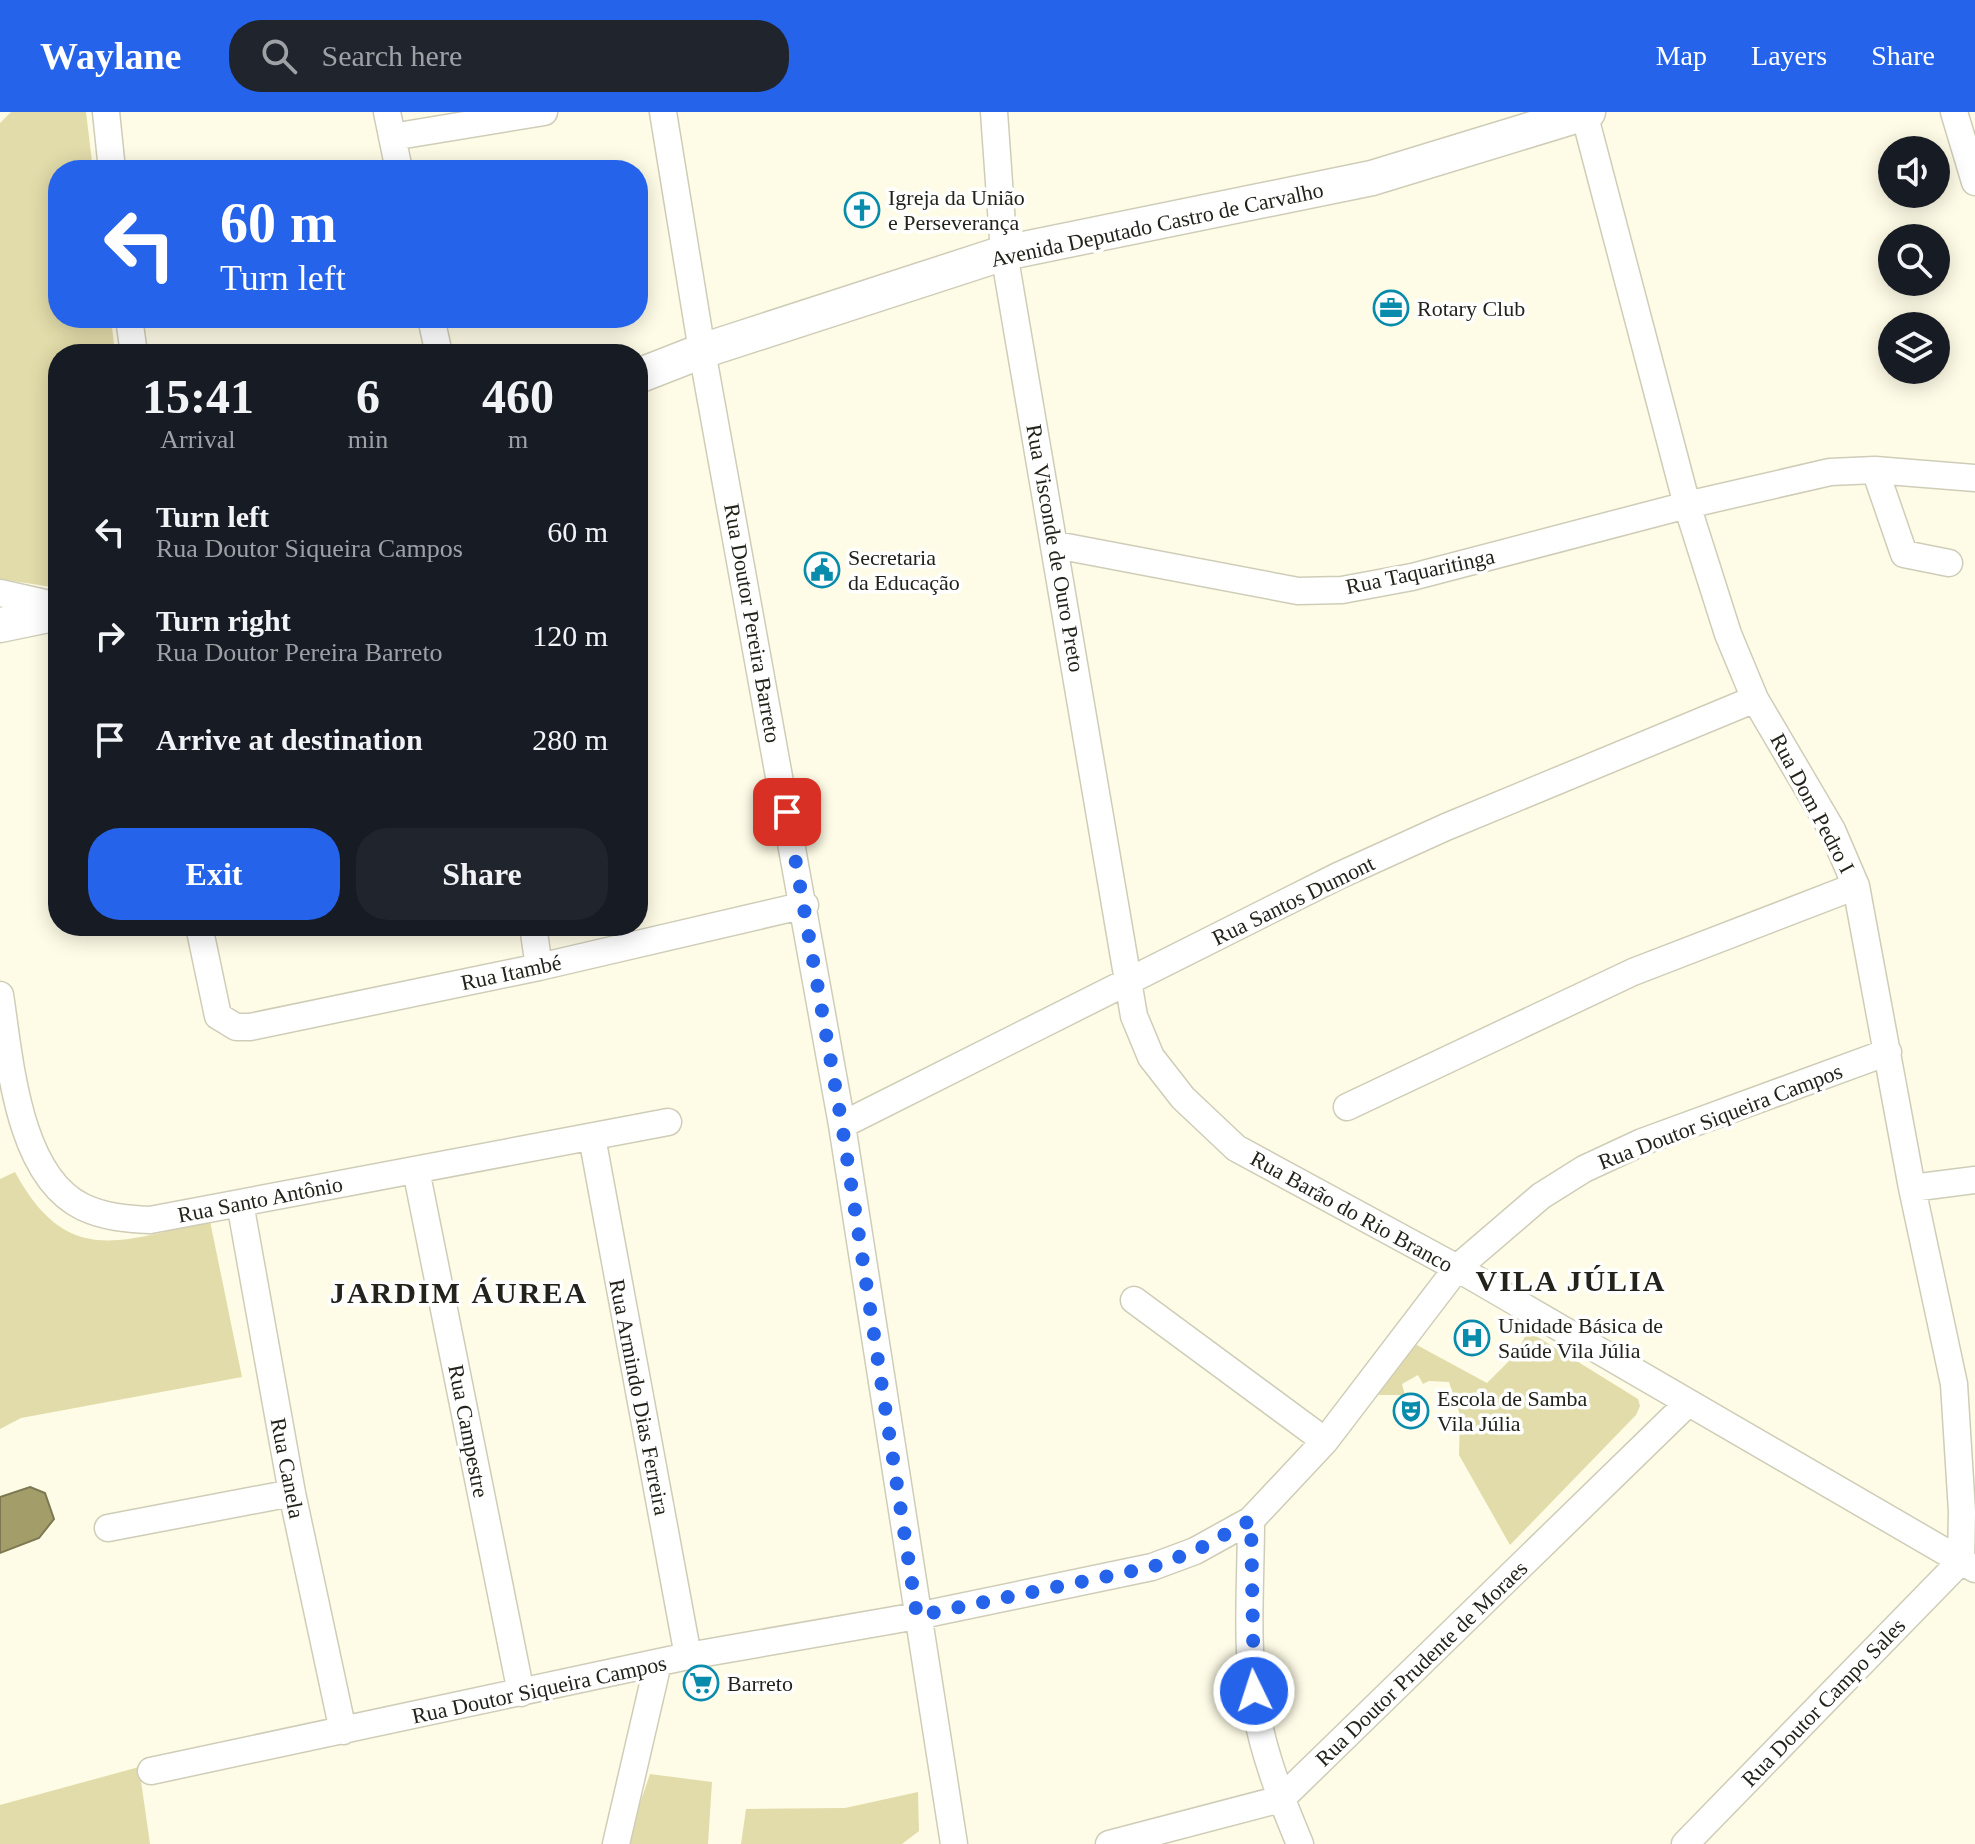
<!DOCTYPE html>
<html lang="en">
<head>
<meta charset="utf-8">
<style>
  body { margin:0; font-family:Georgia,serif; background:#20242c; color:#f1f3f6; height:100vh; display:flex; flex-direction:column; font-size:30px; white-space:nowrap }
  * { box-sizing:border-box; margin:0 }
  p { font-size:26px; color:#9ea1a6 }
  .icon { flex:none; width:44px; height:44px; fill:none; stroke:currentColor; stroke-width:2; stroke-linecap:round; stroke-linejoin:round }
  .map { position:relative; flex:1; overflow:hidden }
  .panel { position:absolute; left:48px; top:232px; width:600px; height:592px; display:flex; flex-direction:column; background:#171b24; border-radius:32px; box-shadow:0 4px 20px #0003 }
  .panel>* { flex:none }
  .guide { position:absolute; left:48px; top:48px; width:600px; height:168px; border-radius:32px; box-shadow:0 4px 20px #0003; background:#2563eb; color:#fff; overflow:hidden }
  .tools { position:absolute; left:1878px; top:24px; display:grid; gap:16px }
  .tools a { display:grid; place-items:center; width:72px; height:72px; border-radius:50%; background:#171b24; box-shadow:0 4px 20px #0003; font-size:40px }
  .pin { position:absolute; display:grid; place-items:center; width:68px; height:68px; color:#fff; margin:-34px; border-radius:16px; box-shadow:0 4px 12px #0006 }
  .me { position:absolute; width:88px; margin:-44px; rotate:356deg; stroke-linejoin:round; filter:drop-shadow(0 0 6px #0008) }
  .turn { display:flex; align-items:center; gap:28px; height:168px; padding:0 40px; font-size:36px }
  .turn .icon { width:104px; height:104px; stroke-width:2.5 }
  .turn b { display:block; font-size:56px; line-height:68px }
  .eta { display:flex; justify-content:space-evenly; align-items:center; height:136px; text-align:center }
  .eta b { font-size:48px; font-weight:700; line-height:56px }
  .button { display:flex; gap:16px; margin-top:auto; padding:16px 40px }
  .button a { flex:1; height:92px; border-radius:32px; background:#2563eb; color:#fff; font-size:32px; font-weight:700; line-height:92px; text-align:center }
  .button a+a { background:#20242c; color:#f1f3f6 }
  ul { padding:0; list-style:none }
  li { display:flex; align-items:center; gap:24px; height:104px; padding:0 40px }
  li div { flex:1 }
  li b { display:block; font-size:30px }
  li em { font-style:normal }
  header { display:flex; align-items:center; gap:48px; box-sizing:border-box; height:112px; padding:0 40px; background:#2563eb; color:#fff }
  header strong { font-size:38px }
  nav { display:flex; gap:44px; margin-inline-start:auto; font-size:28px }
  .search { width:560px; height:72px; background:#20242c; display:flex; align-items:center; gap:20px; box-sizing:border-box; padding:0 28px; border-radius:32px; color:#9ea1a6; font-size:30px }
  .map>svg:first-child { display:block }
  .green { fill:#e2dcaa }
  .water { fill:#a39d6a; stroke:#7d7852; stroke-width:2 }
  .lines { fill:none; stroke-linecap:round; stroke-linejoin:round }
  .minor-casing { stroke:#cfcdb8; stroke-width:29 }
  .major-casing { stroke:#cfcdb8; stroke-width:37 }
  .minor { stroke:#fff; stroke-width:26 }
  .major { stroke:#fff; stroke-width:34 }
  .route { stroke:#2563eb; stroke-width:14; stroke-dasharray:0 25.2 }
  .labels { text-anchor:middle; stroke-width:7; stroke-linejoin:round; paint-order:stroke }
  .poi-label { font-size:22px; fill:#24231b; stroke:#fff; text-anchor:start }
  .street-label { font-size:22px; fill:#24231b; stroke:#fff }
  .district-label { font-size:30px; font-weight:bold; letter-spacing:2px; fill:#24231b; stroke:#fff }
</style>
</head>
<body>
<header>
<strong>Waylane</strong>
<div class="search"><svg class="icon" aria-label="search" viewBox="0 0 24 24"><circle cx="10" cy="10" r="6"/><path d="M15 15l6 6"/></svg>Search here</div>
<nav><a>Map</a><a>Layers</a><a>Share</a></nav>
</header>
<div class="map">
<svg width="1975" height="1732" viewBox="0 0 1975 1732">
  <rect width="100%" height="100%" fill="#fefce6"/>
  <path class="green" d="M 11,0 L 86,0 L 93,58 L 58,58 L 58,206 L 111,206 L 115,242 L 58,242 L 58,476 L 0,467 L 0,11 Z
    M 15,1060 C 67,1156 120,1129 210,1109 L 242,1265 L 21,1306 L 0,1317 L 0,1067 Z
    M 1528,1219 L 1638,1287 L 1640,1294 L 1636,1303 L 1510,1433 L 1459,1343 L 1460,1303 L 1449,1270 L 1429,1269 L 1423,1272 L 1418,1263 L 1402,1272 L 1405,1283 L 1376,1283 L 1415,1232 L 1487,1271 L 1516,1242 Z
    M 139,1655 L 150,1732 L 0,1732 L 0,1693 Z
    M 650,1662 L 712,1670 L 708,1732 L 626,1732 Z
    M 918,1680 L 919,1719 L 902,1732 L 741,1732 L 746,1697 L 845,1696 Z"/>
  <path class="water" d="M 30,1375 L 45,1381 L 54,1407 L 39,1426 L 0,1441 L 0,1385 Z"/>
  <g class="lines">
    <g class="minor-casing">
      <path id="minor" d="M 106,0 L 112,58
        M 387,0 L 399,58
        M 663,0 L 702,239 L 842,1013 L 954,1732
        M 994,0 L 1004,141 L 1134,904 L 1151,945 L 1183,986 L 1236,1036 L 1457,1156 L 1975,1457
        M 1954,0 L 1975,70
        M 1584,1 L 1687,393 L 1728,522 L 1755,587 L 1832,718 L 1856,774 L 1912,1076 L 1954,1272 L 1962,1400 L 1961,1449 L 1685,1732
        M 392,25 L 544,0
        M 129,206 L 134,242
        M 431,206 L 439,242
        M 1875,358 L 1904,442 L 1949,451
        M 1056,433 L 1298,479 L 1342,478 L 1412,465 L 1687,393 L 1830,360 L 1875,358 L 1975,366
        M 0,481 L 58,494
        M 199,814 L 218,904 L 236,915 L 250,915 L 539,855 L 805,793
        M 533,814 L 539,855
        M 0,883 C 10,946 17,1063 83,1095 C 104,1105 127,1107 150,1108 L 668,1010
        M 1347,995 L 1633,860 L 1856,774
        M 842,1013 L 1338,764 L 1446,715 L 1755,587
        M 592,1025 L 688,1544
        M 416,1058 L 521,1581
        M 1912,1076 L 1975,1068
        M 240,1091 L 292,1381 L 343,1619
        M 1134,1188 L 1325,1329
        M 1251,1408 C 1251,1471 1245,1536 1256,1598 C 1264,1644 1282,1689 1300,1732
        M 108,1416 L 292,1381
        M 151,1659 L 688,1544 L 917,1504 L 1152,1455 L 1195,1439 L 1251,1408 L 1325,1329 L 1457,1156 L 1541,1084 L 1584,1057 L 1642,1030 L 1888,940
        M 616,1732 L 658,1551
        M 1109,1732 L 1281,1687 L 1688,1291"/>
    </g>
    <g class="major-casing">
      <path id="major" d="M 638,264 L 702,239 L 1004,141 L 1372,66 L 1588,0
        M 0,513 L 58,501"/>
    </g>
    <use href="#minor" class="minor"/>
    <use href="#major" class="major"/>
  </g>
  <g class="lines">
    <path class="route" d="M 787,700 L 842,1013 L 917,1504 L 1152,1455 L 1195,1439 L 1251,1408 L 1254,1579"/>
  </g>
  <defs>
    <g id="church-ring" transform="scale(1.8)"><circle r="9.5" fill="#fff" stroke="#098bab" stroke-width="1.5"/><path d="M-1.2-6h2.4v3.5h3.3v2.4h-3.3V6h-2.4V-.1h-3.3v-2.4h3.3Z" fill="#098bab"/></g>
    <g id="office-ring" transform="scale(1.8)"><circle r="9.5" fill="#fff" stroke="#098bab" stroke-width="1.5"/><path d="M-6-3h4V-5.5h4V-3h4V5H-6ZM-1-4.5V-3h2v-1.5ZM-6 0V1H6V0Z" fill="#098bab"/></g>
    <g id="civic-ring" transform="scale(1.8)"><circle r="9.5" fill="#fff" stroke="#098bab" stroke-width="1.5"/><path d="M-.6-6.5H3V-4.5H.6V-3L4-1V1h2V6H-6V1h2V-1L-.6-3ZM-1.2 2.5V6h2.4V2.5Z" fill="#098bab"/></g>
    <g id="hospital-ring" transform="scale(1.8)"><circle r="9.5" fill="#fff" stroke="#098bab" stroke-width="1.5"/><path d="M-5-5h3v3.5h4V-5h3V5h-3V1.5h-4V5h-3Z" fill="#098bab"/></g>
    <g id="theatre-ring" transform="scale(1.8)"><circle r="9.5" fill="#fff" stroke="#098bab" stroke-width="1.5"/><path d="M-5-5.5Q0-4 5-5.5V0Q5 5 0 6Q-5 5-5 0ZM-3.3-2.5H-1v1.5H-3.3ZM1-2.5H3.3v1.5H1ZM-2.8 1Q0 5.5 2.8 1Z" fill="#098bab"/></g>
    <g id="supermarket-ring" transform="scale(1.8)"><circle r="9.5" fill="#fff" stroke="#098bab" stroke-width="1.5"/><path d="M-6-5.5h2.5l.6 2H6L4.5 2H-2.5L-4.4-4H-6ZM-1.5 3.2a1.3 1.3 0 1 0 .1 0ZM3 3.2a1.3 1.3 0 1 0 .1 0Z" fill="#098bab"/></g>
  </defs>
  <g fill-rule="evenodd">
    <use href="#church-ring" x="862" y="98"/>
    <use href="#office-ring" x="1391" y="196"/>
    <use href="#civic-ring" x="822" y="458"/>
    <use href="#hospital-ring" x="1472" y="1226"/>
    <use href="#theatre-ring" x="1411" y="1299"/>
    <use href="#supermarket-ring" x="701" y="1571"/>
  </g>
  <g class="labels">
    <g class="poi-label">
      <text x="888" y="93">Igreja da União<tspan x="888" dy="25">e Perseverança</tspan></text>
      <text x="1417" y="204">Rotary Club</text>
      <text x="848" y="453">Secretaria<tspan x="848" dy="25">da Educação</tspan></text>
      <text x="1498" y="1221">Unidade Básica de<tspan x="1498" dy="25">Saúde Vila Júlia</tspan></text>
      <text x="1437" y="1294">Escola de Samba<tspan x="1437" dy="25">Vila Júlia</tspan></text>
      <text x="727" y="1579">Barreto</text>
    </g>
    <g class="street-label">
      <text transform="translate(1157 112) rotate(-12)" y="8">Avenida Deputado Castro de Carvalho</text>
      <text transform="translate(1056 436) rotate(80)" y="8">Rua Visconde de Ouro Preto</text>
      <text transform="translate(1420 459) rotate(-12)" y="8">Rua Taquaritinga</text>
      <text transform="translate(753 511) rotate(80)" y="8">Rua Doutor Pereira Barreto</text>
      <text transform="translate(1813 691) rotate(62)" y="8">Rua Dom Pedro I</text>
      <text transform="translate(1293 788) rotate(-26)" y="8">Rua Santos Dumont</text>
      <text transform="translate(511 860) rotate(-12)" y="8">Rua Itambé</text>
      <text transform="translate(1720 1004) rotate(-21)" y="8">Rua Doutor Siqueira Campos</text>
      <text transform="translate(260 1087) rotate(-11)" y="8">Rua Santo Antônio</text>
      <text transform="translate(1352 1099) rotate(29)" y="8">Rua Barão do Rio Branco</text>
      <text transform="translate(640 1285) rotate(79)" y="8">Rua Armindo Dias Ferreira</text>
      <text transform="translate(469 1319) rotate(79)" y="8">Rua Campestre</text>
      <text transform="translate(288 1356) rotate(79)" y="8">Rua Canela</text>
      <text transform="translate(1421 1551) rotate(-44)" y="8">Rua Doutor Prudente de Moraes</text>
      <text transform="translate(539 1577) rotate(-12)" y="8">Rua Doutor Siqueira Campos</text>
      <text transform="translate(1823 1590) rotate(-46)" y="8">Rua Doutor Campo Sales</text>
    </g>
    <g class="district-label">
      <text x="1571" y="1179">VILA JÚLIA</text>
      <text x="459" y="1191">JARDIM ÁUREA</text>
    </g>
  </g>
</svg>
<div class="tools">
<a><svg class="icon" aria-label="sound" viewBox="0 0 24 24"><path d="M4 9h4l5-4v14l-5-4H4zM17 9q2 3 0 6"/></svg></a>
<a><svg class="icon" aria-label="search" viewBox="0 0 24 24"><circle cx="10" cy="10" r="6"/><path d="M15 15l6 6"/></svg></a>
<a><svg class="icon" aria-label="layers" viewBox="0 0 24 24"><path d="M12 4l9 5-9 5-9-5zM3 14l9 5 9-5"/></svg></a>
</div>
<div class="pin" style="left:787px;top:700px;background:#d93025"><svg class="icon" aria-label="arrive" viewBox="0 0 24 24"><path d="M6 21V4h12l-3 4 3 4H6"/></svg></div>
<svg class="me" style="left:1254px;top:1579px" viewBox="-20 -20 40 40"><circle r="17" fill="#2563eb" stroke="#fff" stroke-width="3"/><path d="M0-11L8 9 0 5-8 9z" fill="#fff"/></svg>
<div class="guide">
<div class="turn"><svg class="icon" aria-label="left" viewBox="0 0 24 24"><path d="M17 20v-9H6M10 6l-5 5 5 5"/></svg><div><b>60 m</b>Turn left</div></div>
</div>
<section class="panel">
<div class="eta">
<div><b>15:41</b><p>Arrival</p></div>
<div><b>6</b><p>min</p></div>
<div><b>460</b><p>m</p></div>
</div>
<ul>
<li><svg class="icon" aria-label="left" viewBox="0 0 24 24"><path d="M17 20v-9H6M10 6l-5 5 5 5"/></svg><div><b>Turn left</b><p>Rua Doutor Siqueira Campos</p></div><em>60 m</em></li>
<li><svg class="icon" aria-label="right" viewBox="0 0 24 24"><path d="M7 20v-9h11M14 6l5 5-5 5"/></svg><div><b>Turn right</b><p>Rua Doutor Pereira Barreto</p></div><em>120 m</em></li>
<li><svg class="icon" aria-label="arrive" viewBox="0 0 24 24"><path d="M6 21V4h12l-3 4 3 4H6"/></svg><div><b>Arrive at destination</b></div><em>280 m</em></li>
</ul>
<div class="button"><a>Exit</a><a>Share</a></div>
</section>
</div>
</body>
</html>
